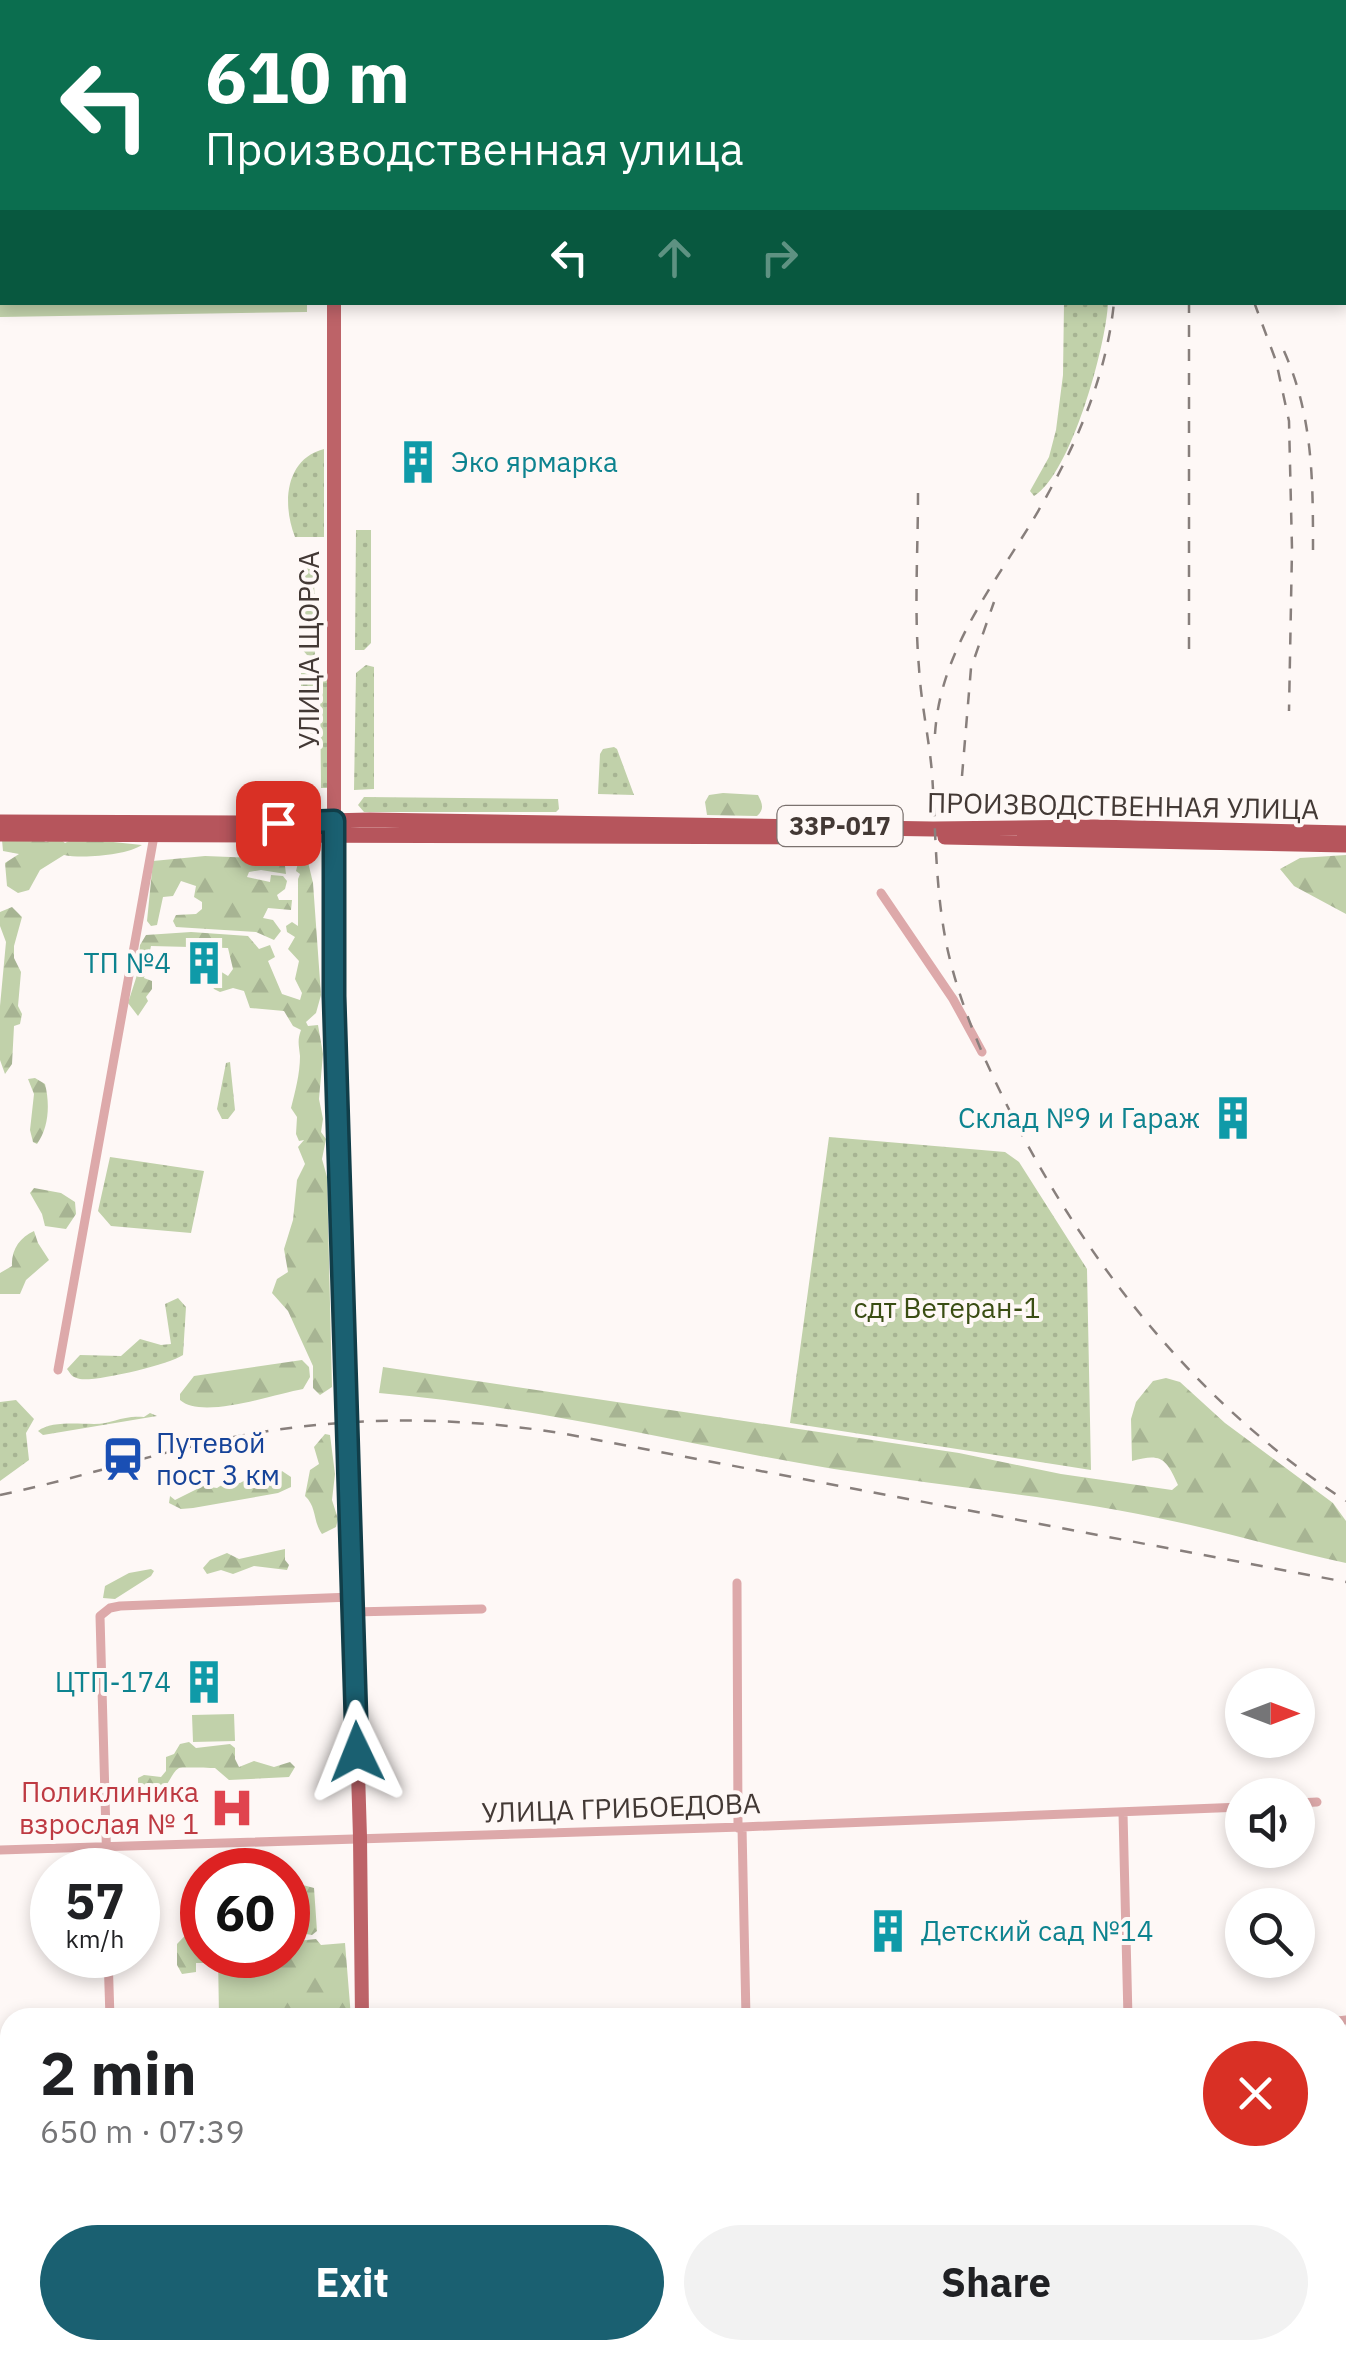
<!DOCTYPE html>
<html lang="en">
<head>
<meta charset="utf-8">
<style>
  body { margin:0; font-family:"IBM Plex Sans",sans-serif; background:#f2f2f2; color:#202124; height:100vh; display:flex; flex-direction:column; font-size:38px; white-space:nowrap }
  * { box-sizing:border-box; margin:0 }
  p { font-size:32px; color:#757577 }
  .icon { flex:none; width:55px; height:55px; fill:none; stroke:currentColor; stroke-width:2; stroke-linecap:round; stroke-linejoin:round }
  .map { position:relative; flex:1; overflow:hidden }
  .side { position:absolute; left:0px; top:2008px; width:1348px; height:352px; display:flex; flex-direction:column; background:#fff; border-radius:30px 30px 0 0; box-shadow:0 5px 15px #0003 }
  .side>* { flex:none }
  .top-card { position:absolute; left:0px; top:0px; width:1348px; height:305px; box-shadow:0 5px 15px #0003; background:#0b6e4f; color:#fff; overflow:hidden }
  .needle { width:65px; rotate:90deg }
  .tools { position:absolute; left:1225px; top:1668px; display:grid; gap:20px }
  .tools a { display:grid; place-items:center; width:90px; height:90px; border-radius:50%; background:#fff; box-shadow:0 5px 15px #0003; font-size:50px }
  .speed { position:absolute; left:30px; top:1848px; display:flex; gap:20px; font-size:50px; font-weight:700; text-align:center }
  .speed>* { display:grid; place-content:center; width:130px; height:130px; border-radius:50%; background:#fff; box-shadow:0 5px 15px #0003; line-height:1 }
  .speed small { font-size:25px; font-weight:400 }
  .speed .limit { border:15px solid #d22; background:#fff; color:#111 }
  .pin { position:absolute; display:grid; place-items:center; width:85px; height:85px; color:#fff; margin:-42px; border-radius:20px; box-shadow:0 5px 15px #0006 }
  .me { position:absolute; width:110px; margin:-55px; rotate:358deg; stroke-linejoin:round; filter:drop-shadow(0 0 8px #0008) }
  .turn { display:flex; align-items:center; gap:35px; height:210px; padding:0 40px; font-size:45px }
  .turn .icon { width:130px; height:130px; stroke-width:2.5 }
  .turn b { display:block; font-size:70px; line-height:85px }
  .lanes { display:flex; align-items:center; height:95px; padding:0 40px; background:#0003; justify-content:center; gap:50px; direction:ltr }
  .lanes .off { opacity:.35 }
  .round { display:grid; place-items:center; flex:none; width:105px; height:105px; border-radius:52px; background:#f2f2f2 }
  .overview { display:flex; align-items:center; justify-content:space-between; height:170px; padding:0 40px }
  h1 { font-size:60px; font-weight:800; line-height:75px }
  .primary-button { display:flex; gap:20px; margin-top:auto; padding:20px 40px }
  .primary-button a { flex:1; height:115px; border-radius:60px; background:#1a6071; color:#fff; font-size:40px; font-weight:800; line-height:115px; text-align:center }
  .primary-button a+a { background:#f2f2f2; color:#202124 }
  .map>svg:first-child { display:block }
  .green { fill:url(#green-dots) }
  .forest { fill:url(#forest-firs) }
  .pitch { fill:#c1d1aa }
  .lines { fill:none; stroke-linecap:round; stroke-linejoin:round }
  .minor { stroke:#dda9aa; stroke-width:9 }
  .tertiary { stroke:#dda9aa; stroke-width:11 }
  .primary { stroke:#bd6368; stroke-width:14 }
  .trunk { stroke:#b6555c; stroke-width:15 }
  .rail { stroke:#887f7c; stroke-width:2.5; stroke-dasharray:12 12; stroke-linecap:butt }
  .route-casing { stroke:#113e49; stroke-width:25 }
  .route { stroke:#1a6071; stroke-width:18 }
  .labels { text-anchor:middle; stroke-width:8; stroke-linejoin:round; paint-order:stroke }
  .shield { fill:#fef8f6; stroke:#7b726f; stroke-width:2.5 }
  .shield-label { font-size:25px; font-weight:bold; fill:#433935 }
  .culture-label { font-size:28px; fill:#0d838f; stroke:#fef8f6; text-anchor:end }
  .street-label { font-size:28px; fill:#433935; stroke:#fef8f6 }
  .park-label { font-size:28px; fill:#3a4d13; stroke:#fef8f6 }
  .transit-label { font-size:28px; fill:#164399; stroke:#fef8f6; text-anchor:start }
  .health-label { font-size:28px; fill:#be3a42; stroke:#fef8f6; text-anchor:end }
</style>
</head>
<body>
<div class="map">
<svg width="1346" height="2358" viewBox="0 0 1346 2358">
  <defs>
    <pattern id="green-dots" width="8" height="8" patternUnits="userSpaceOnUse" patternTransform="scale(2.5)"><rect width="8" height="8" fill="#c1d1aa"/><path d="M2 2h.1M6 6h.1" fill="none" stroke="#a7b493" stroke-width="1.8" stroke-linecap="round"/></pattern>
    <pattern id="forest-firs" width="22" height="20" patternUnits="userSpaceOnUse" patternTransform="scale(2.5)"><rect width="22" height="20" fill="#c1d1aa"/><path d="M5 1l3.5 6h-7zM16 11l3.5 6h-7z" fill="#a7b493"/></pattern>
  </defs>
  <rect width="100%" height="100%" fill="#fef8f6"/>
  <path class="green" d="M 1064,303 L 1108,303 C 1106,346 1071,474 1034,496 L 1030,491 L 1049,457 L 1056,430 L 1063,375 Z
    M 324,449 L 324,537 L 295,537 C 282,504 285,459 324,449 Z
    M 356,530 L 371,530 L 371,643 L 364,650 L 355,650 Z
    M 306,558 L 314,559 L 315,656 L 307,655 L 301,648 L 303,561 Z
    M 366,665 L 374,667 L 374,789 L 354,790 L 356,673 Z
    M 320,670 L 327,676 L 328,788 L 321,788 Z
    M 301,673 L 314,673 L 314,744 L 301,744 Z
    M 614,747 L 617,749 L 634,795 L 598,794 L 600,754 L 603,749 Z
    M 244,789 L 295,789 L 303,796 L 303,809 L 244,809 Z
    M 364,797 L 558,799 L 559,809 L 556,812 L 364,812 L 358,805 Z
    M 230,1062 L 235,1110 L 228,1119 L 222,1119 L 217,1109 L 226,1063 Z
    M 829,1137 L 1005,1152 L 1019,1162 L 1087,1269 L 1091,1470 L 790,1423 Z
    M 110,1157 L 204,1171 L 191,1233 L 111,1226 L 98,1211 Z
    M 178,1298 L 186,1307 L 183,1355 C 168,1365 95,1382 80,1379 C 72,1377 72,1376 67,1369 L 80,1355 L 121,1356 L 140,1339 L 161,1345 L 171,1344 L 165,1304 Z
    M 16,1400 L 34,1419 L 26,1433 L 29,1460 L 0,1481 L 0,1402 Z
    M 150,1413 L 157,1416 L 43,1435 L 38,1431 C 51,1421 77,1424 94,1424 C 112,1424 122,1415 144,1417 Z"/>
  <path class="forest" d="M 0,0 L 313,0 L 313,2 L 2,2 L 0,69 Z
    M 723,793 L 758,795 C 762,803 765,809 757,816 L 707,815 L 705,802 L 709,795 Z
    M 36,837 L 46,842 L 58,837 L 65,843 L 75,838 L 142,845 C 127,855 83,859 64,855 L 40,870 L 29,890 L 18,893 L 7,886 L 5,863 L 19,854 L 3,851 L 2,840 Z
    M 1346,855 L 1346,914 L 1294,886 L 1280,869 L 1300,858 Z
    M 205,856 L 259,858 L 285,866 L 286,874 L 261,870 L 249,872 L 247,877 L 270,882 L 271,875 L 283,876 L 287,881 L 285,889 L 277,895 L 279,900 L 292,900 L 291,910 L 268,908 L 263,918 L 273,920 L 281,931 L 274,940 L 256,932 L 176,927 L 173,921 L 176,915 L 196,914 L 202,909 L 202,902 L 194,897 L 196,886 L 181,881 L 173,896 L 163,897 L 157,925 L 151,926 L 147,921 L 153,861 Z
    M 304,860 L 308,862 L 313,883 L 321,995 L 316,1013 L 306,1022 L 308,1026 L 318,1025 L 323,1054 L 319,1099 L 323,1119 L 321,1132 L 326,1139 L 322,1159 L 327,1177 L 332,1387 L 320,1395 L 313,1388 L 313,1366 L 288,1311 L 272,1293 L 277,1279 L 288,1272 L 284,1249 L 293,1220 L 297,1180 L 305,1164 L 298,1147 L 304,1140 L 299,1141 L 296,1134 L 297,1117 L 291,1108 C 295,1092 300,1074 300,1056 C 299,1045 297,1041 301,1030 L 293,1026 L 284,1011 L 250,1008 L 244,991 L 233,988 L 220,992 L 214,989 L 209,980 L 215,968 L 228,976 L 233,969 L 228,948 L 151,946 L 144,978 L 152,981 L 152,989 L 146,997 L 148,1001 L 138,1016 L 128,1003 L 137,975 L 140,945 L 146,935 L 191,932 L 248,936 L 259,949 L 270,945 L 275,957 L 268,961 L 282,994 L 300,1000 L 302,993 L 295,979 L 299,961 L 288,949 L 295,937 L 287,932 L 286,926 L 292,922 L 298,926 L 298,879 L 300,874 L 296,871 L 298,863 Z
    M 12,907 L 22,917 L 14,946 L 14,958 L 21,972 L 18,1006 L 22,1014 L 20,1024 L 14,1026 L 12,1064 L 5,1074 L 0,1060 L 0,1006 L 6,942 L 0,926 L 0,912 Z
    M 35,1078 L 45,1084 C 50,1104 49,1127 37,1144 L 33,1142 L 30,1130 L 34,1094 L 28,1079 Z
    M 34,1188 L 61,1193 L 75,1202 L 76,1214 L 66,1229 L 45,1226 L 42,1214 L 30,1193 Z
    M 34,1231 L 38,1243 L 49,1260 L 26,1280 L 20,1294 L 0,1294 L 0,1273 L 12,1266 C 11,1250 20,1237 34,1231 Z
    M 302,1360 L 309,1367 L 310,1377 L 303,1389 C 274,1394 202,1420 180,1400 L 180,1394 L 194,1376 Z
    M 383,1367 L 959,1453 L 1061,1474 L 1172,1490 L 1178,1485 C 1166,1458 1161,1453 1132,1461 L 1131,1419 L 1136,1402 L 1153,1381 L 1166,1378 L 1180,1382 L 1225,1423 L 1333,1503 L 1346,1521 L 1346,1563 C 1289,1551 1234,1534 1177,1522 C 1064,1497 948,1487 834,1469 C 682,1444 533,1406 379,1393 Z
    M 325,1434 L 330,1435 L 335,1474 L 332,1500 L 338,1519 L 336,1527 L 322,1534 C 313,1522 317,1507 305,1496 L 310,1470 L 319,1464 L 314,1447 Z
    M 282,1471 L 291,1477 L 291,1487 L 278,1493 L 193,1508 L 181,1509 L 169,1503 L 170,1496 L 175,1500 L 203,1486 L 217,1488 L 228,1481 L 240,1483 L 253,1476 L 271,1480 Z
    M 285,1549 L 285,1560 L 289,1565 L 287,1570 L 254,1566 L 233,1574 L 221,1570 L 207,1574 L 203,1568 L 210,1560 L 227,1553 L 239,1559 Z
    M 151,1569 L 154,1571 L 151,1576 L 115,1599 L 103,1598 L 105,1586 L 129,1573 Z
    M 189,1742 L 196,1748 L 230,1744 L 235,1748 L 235,1759 L 239,1767 L 254,1761 L 274,1767 L 290,1762 L 295,1767 L 289,1777 L 229,1780 L 215,1768 C 208,1768 183,1767 179,1768 C 169,1774 171,1789 148,1799 L 138,1794 L 138,1778 L 144,1775 L 161,1777 L 166,1771 L 166,1757 L 174,1754 L 180,1744 Z
    M 288,1881 L 314,1888 L 317,1931 L 312,1935 L 306,1934 L 302,1912 L 288,1909 Z
    M 202,1918 L 202,1955 L 217,1955 L 209,1963 L 196,1963 L 196,1972 L 182,1974 L 177,1965 L 177,1944 Z
    M 288,1923 L 297,1941 L 316,1939 L 321,1945 L 345,1943 L 351,2017 L 270,2018 L 272,1955 L 288,1955 Z"/>
  <path class="pitch" d="M 0,123 L 2,302 L 307,302 L 307,312 L 0,317 Z
    M 234,1714 L 235,1741 L 193,1742 L 192,1715 Z
    M 218,1955 L 273,1955 L 274,2017 L 219,2017 Z"/>
  <g class="lines">
    <path class="minor" d="M 881,893 L 953,999 L 982,1052
      M 58,1370 L 154,836
      M 737,1583 L 738,1828
      M 353,1612 L 482,1609
      M 1298,1803 L 1317,1802
      M 1123,1813 L 1128,2018
      M 742,1827 L 746,2018
      M 0,1850 L 742,1827 L 1242,1807
      M 107,1870 L 100,1616 L 110,1608 L 120,1606 L 352,1597
      M 108,1955 L 110,2018
      M 1338,2021 L 1346,2020
      M 1338,2238 L 1346,2238
      M 116,2350 L 116,2358
      M 755,2350 L 755,2358
      M 1135,2350 L 1135,2358"/>
    <path class="tertiary" d="M 0,2275 L 10,2275"/>
    <path class="primary" d="M 334,0 L 334,2
      M 334,302 L 334,996 L 360,1837 L 362,2018
      M 368,2350 L 368,2358"/>
    <path class="trunk" d="M 0,822 L 243,823 L 370,820 L 933,829 L 1094,827 L 1346,833
      M 0,834 L 862,837
      M 945,837 L 1346,845"/>
    <path class="rail" d="M 1109,0 L 1109,2
      M 1147,0 L 1147,2
      M 1254,302 L 1276,361 L 1289,421 L 1292,549 L 1289,711
      M 1284,351 C 1313,416 1313,480 1313,550
      M 918,493 C 918,551 914,610 919,668 C 921,703 929,738 932,773 C 936,832 935,889 947,947 C 961,1011 989,1071 1019,1129 C 1098,1279 1204,1408 1346,1501
      M 1189,649 L 1189,302
      M 935,734 C 940,654 989,591 1030,525 C 1071,456 1106,383 1114,302
      M 962,776 L 971,668 L 994,602
      M 0,1495 C 80,1478 158,1452 239,1436 C 345,1416 453,1416 560,1433 L 1346,1582"/>
  </g>
  <g class="lines">
    <g class="route-casing">
      <path id="route" d="M 278,823 L 334,821 L 334,996 L 357,1752"/>
    </g>
    <use href="#route" class="route"/>
  </g>
  <defs>
    <g id="building-bare" transform="scale(3.45)"><path d="M-4-6H4V6H1V3H-1V6H-4ZM-2.5-4.3h1.7v1.8h-1.7ZM.8-4.3h1.7v1.8H.8ZM-2.5-1h1.7V.8h-1.7ZM.8-1h1.7V.8H.8Z" fill="#0f9aa8" stroke="#fef8f6" stroke-width="2.5" paint-order="stroke"/></g>
    <g id="station-bare" transform="scale(3.45)"><path d="M-3-6H3Q5-6 5-4V2Q5 4 3 4L4.5 6H3L1.5 4h-3L-3 6H-4.5L-3 4Q-5 4-5 2V-4Q-5-6-3-6ZM-3.5-4v3h7v-3ZM-3.5 1v1.5H-2V1ZM2 1v1.5H3.5V1Z" fill="#1a4fb4" stroke="#fef8f6" stroke-width="2.5" paint-order="stroke"/></g>
    <g id="hospital-bare" transform="scale(3.45)"><path d="M-5-5h3v3.5h4V-5h3V5h-3V1.5h-4V5h-3Z" fill="#e0444e" stroke="#fef8f6" stroke-width="2.5" paint-order="stroke"/></g>
  </defs>
  <g fill-rule="evenodd">
    <use href="#building-bare" x="418" y="462"/>
    <use href="#building-bare" x="204" y="963"/>
    <use href="#building-bare" x="1233" y="1118"/>
    <use href="#station-bare" x="123" y="1459"/>
    <use href="#building-bare" x="204" y="1682"/>
    <use href="#hospital-bare" x="232" y="1808"/>
    <use href="#building-bare" x="888" y="1931"/>
  </g>
  <g class="labels">
    <rect class="shield" x="777.5" y="806" width="125" height="40" rx="8"/>
    <g class="shield-label">
      <text x="840" y="835">33Р-017</text>
    </g>
    <g class="culture-label">
      <text x="451" y="472" text-anchor="start">Эко ярмарка</text>
      <text x="171" y="973">ТП №4</text>
      <text x="1200" y="1128">Склад №9 и Гараж</text>
      <text x="171" y="1692">ЦТП-174</text>
      <text x="921" y="1941" text-anchor="start">Детский сад №14</text>
    </g>
    <g class="street-label">
      <text transform="translate(309 650) rotate(-90)" y="10">УЛИЦА ЩОРСА</text>
      <text transform="translate(1123 806) rotate(1)" y="10">ПРОИЗВОДСТВЕННАЯ УЛИЦА</text>
      <text transform="translate(621 1808) rotate(-2)" y="10">УЛИЦА ГРИБОЕДОВА</text>
    </g>
    <g class="park-label">
      <text x="947" y="1318">сдт Ветеран-1</text>
    </g>
    <g class="transit-label">
      <text x="156" y="1453">Путевой<tspan x="156" dy="32">пост 3 км</tspan></text>
    </g>
    <g class="health-label">
      <text x="199" y="1802">Поликлиника<tspan x="199" dy="32">взрослая № 1</tspan></text>
    </g>
  </g>
</svg>
<div class="tools">
<a><svg class="needle" viewBox="-14 -14 28 28"><path d="M0-13l5 13h-10z" fill="#e53935"/><path d="M0 13l5-13h-10z" fill="#757577"/></svg></a>
<a><svg class="icon" aria-label="sound" viewBox="0 0 24 24"><path d="M4 9h4l5-4v14l-5-4H4zM17 9q2 3 0 6"/></svg></a>
<a><svg class="icon" aria-label="search" viewBox="0 0 24 24"><circle cx="10" cy="10" r="6"/><path d="M15 15l6 6"/></svg></a>
</div>
<div class="speed"><div>57<small>km/h</small></div><div class="limit">60</div></div>
<div class="pin" style="left:278px;top:823px;background:#d93025"><svg class="icon" aria-label="arrive" viewBox="0 0 24 24"><path d="M6 21V4h12l-3 4 3 4H6"/></svg></div>
<svg class="me" style="left:357px;top:1752px" viewBox="-20 -20 40 40"><path d="M0-17L14 15 0 8-14 15z" fill="#1a6071" stroke="#fff" stroke-width="4"/></svg>
<div class="top-card">
<div class="turn"><svg class="icon" aria-label="left" viewBox="0 0 24 24"><path d="M17 20v-9H6M10 6l-5 5 5 5"/></svg><div><b>610 m</b>Производственная улица</div></div>
<div class="lanes"><svg class="icon" aria-label="left" viewBox="0 0 24 24"><path d="M17 20v-9H6M10 6l-5 5 5 5"/></svg><svg class="icon off" aria-label="ahead" viewBox="0 0 24 24"><path d="M12 20V5M6 11l6-6 6 6"/></svg><svg class="icon off" aria-label="right" viewBox="0 0 24 24"><path d="M7 20v-9h11M14 6l5 5-5 5"/></svg></div>
</div>
<section class="side">
<div class="overview"><div><h1>2 min</h1><p>650 m · 07:39</p></div><a class="round" style="background:#d93025;color:#fff"><svg class="icon" aria-label="close" viewBox="0 0 24 24"><path d="M6 6l12 12M18 6L6 18"/></svg></a></div>
<div class="primary-button"><a>Exit</a><a>Share</a></div>
</section>
</div>
</body>
</html>
